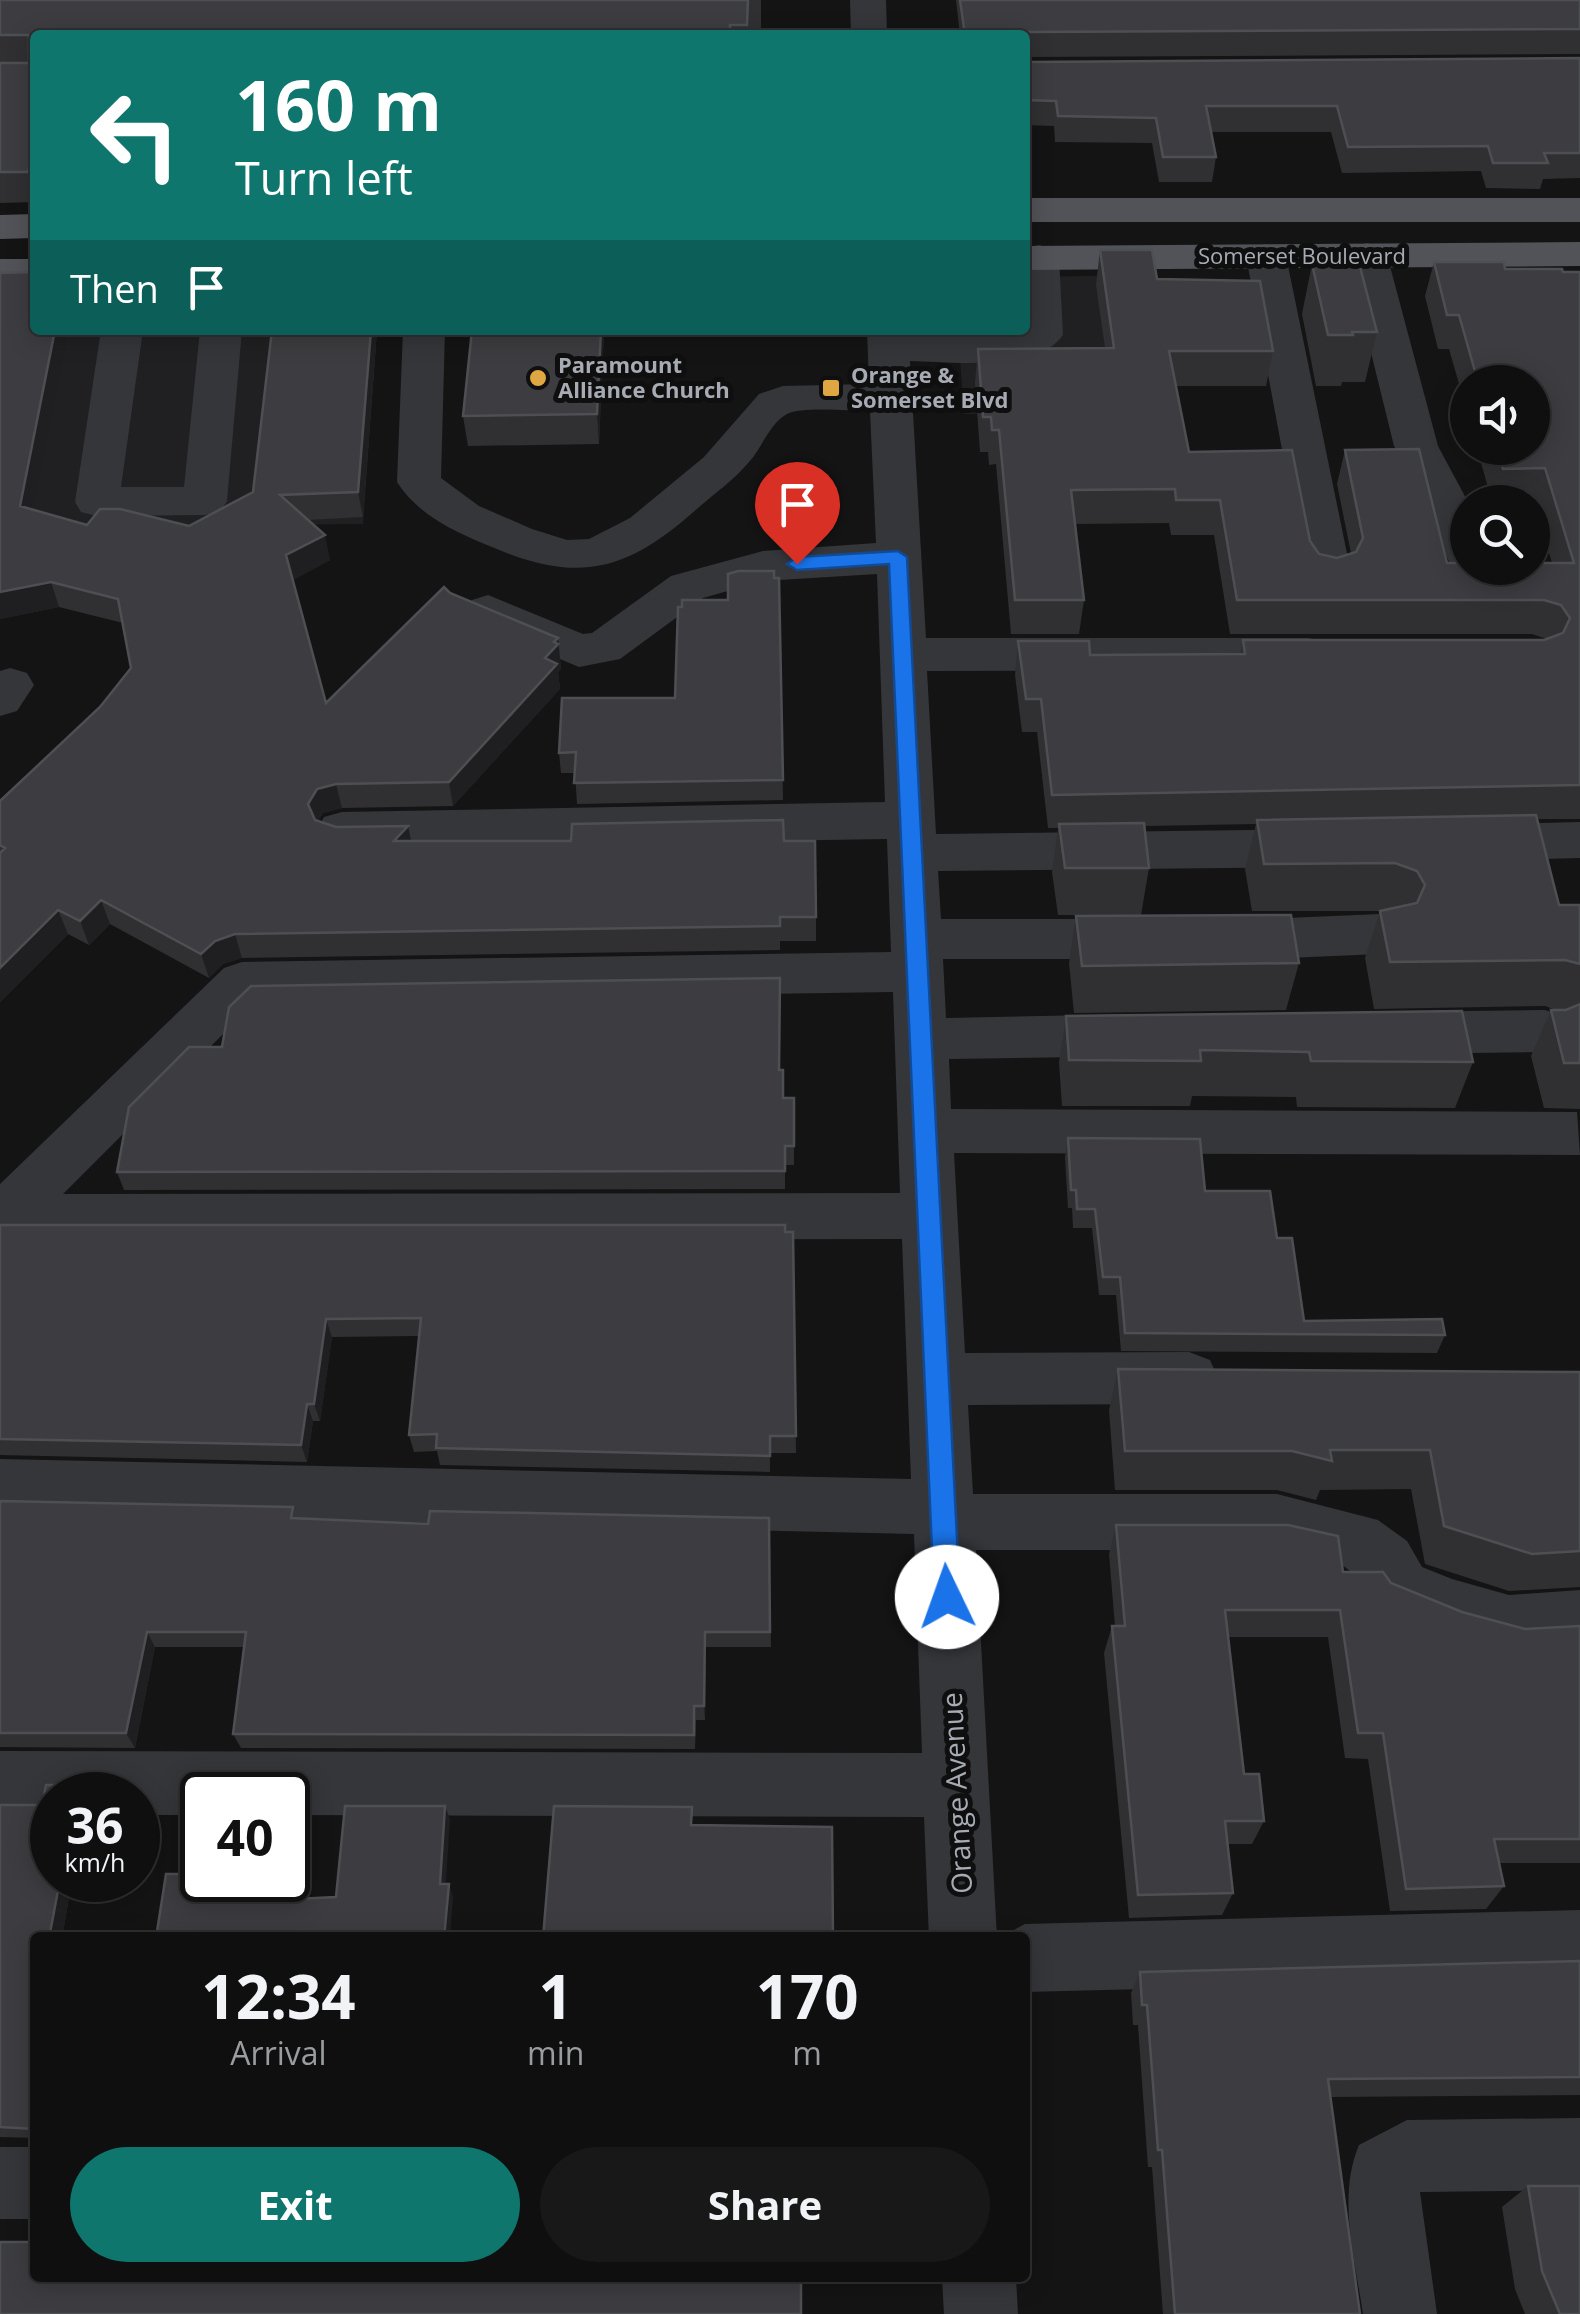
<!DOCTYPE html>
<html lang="en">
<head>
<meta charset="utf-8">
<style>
  body { margin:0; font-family:"Open Sans",sans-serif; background:#181819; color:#f1f3f6; height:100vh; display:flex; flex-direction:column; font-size:38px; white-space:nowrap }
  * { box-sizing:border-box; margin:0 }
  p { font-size:32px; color:#9b9c9f }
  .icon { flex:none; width:55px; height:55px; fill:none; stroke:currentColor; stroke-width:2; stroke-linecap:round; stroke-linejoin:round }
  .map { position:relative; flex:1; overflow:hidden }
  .side { position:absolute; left:30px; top:1932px; width:1000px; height:350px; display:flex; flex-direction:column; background:#0f0f10; border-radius:10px; box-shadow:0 5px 25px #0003,0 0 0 2px #2f2f30 }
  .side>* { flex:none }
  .banner { position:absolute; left:30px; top:30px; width:1000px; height:305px; border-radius:10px; box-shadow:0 5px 25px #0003,0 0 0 2px #2f2f30; background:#0f766e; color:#fff; overflow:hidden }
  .buttons { position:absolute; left:1450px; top:365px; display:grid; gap:20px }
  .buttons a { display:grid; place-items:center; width:100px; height:100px; border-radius:50%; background:#0f0f10; box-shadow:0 5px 25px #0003,0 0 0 2px #2f2f30; font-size:50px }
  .speed { position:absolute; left:30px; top:1772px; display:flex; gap:20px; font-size:50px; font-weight:700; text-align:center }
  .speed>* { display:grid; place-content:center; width:130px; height:130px; border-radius:50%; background:#0f0f10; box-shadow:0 5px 25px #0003,0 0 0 2px #2f2f30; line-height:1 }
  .speed small { font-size:25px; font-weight:400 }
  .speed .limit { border:5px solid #111; border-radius:15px; background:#fff; color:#111 }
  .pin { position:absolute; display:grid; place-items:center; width:85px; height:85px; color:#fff; margin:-102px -42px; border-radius:50% 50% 50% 0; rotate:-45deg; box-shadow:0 0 10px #0007 }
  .pin .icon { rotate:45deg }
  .me { position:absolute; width:110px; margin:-55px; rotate:357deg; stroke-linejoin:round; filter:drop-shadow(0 0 8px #0008) }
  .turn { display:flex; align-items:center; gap:35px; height:210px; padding:0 40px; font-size:45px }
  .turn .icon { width:130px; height:130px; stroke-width:2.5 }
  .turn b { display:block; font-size:70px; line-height:85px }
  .then { display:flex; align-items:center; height:95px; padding:0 40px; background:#0003; gap:20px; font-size:38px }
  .eta { display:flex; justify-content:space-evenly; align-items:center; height:170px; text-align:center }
  .eta b { font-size:60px; font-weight:700; line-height:70px }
  .action { display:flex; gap:20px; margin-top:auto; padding:20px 40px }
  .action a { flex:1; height:115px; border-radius:60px; background:#0f766e; color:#fff; font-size:40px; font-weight:700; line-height:115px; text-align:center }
  .action a+a { background:#181819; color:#f1f3f6 }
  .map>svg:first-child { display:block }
  .built { fill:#202022 }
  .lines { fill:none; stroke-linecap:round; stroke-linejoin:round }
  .minor { fill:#35363a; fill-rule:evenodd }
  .major { fill:#515358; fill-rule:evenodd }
  .wall { fill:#303033 }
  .shaded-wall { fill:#1f1f21 }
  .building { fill:#3d3d41; stroke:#4d4f53; stroke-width:2.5 }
  .route { fill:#1a73e8; stroke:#114b97; stroke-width:2.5 }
  .poi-dot { fill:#dfa742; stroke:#0f0f10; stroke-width:4 }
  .labels { text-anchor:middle; stroke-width:10; stroke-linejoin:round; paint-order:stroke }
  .far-street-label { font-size:22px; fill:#a7abb4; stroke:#0f0f10 }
  .far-poi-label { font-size:22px; font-weight:bold; fill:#a7abb4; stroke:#0f0f10; text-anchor:start }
  .street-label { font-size:28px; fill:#a7abb4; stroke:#0f0f10 }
</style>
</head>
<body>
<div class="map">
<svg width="1580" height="2314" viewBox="0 0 1580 2314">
  <rect width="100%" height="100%" fill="#141415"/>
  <path class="built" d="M 1147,275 L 1169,413 L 964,414 L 958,330 L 1025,330 L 1025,277 Z
    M 0,295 L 35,330 L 377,330 L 363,524 L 0,527 Z"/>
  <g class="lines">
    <path class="minor" d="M 850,0 L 886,0 L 887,35 L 851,35 Z
      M 1367,243 L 1381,247 L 1387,255 L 1438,446 L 1468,502 L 1468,568 L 1484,569 L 1468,573 L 1452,569 L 1421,495 L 1394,446 L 1347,255 L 1353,247 Z
      M 1266,244 L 1280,248 L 1286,256 L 1351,573 L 1344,584 L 1328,588 L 1312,584 L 1305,573 L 1246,256 L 1252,248 Z
      M 1039,245 L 1053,249 L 1059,257 L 1063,335 C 1038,372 950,362 910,361 L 926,638 L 1309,638 L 1325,643 L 1332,654 L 1325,665 L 1309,670 L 927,671 L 936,834 L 1324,829 L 1342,835 L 1349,848 L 1342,861 L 1324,867 L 938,871 L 941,919 L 1262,919 L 1380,914 L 1398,920 L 1406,934 L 1398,948 L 1380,954 L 1262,959 L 943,959 L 946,1018 L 1138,1014 L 1157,1020 L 1164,1035 L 1157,1050 L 1138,1056 L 949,1059 L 951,1109 L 1577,1112 L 1580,1155 L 954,1153 L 965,1353 L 1189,1352 L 1210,1360 L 1218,1378 L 1210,1396 L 1189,1404 L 968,1405 L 973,1494 L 1277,1494 L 1378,1520 L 1407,1541 L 1422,1567 L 1452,1579 L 1509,1595 L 1580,1590 L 1580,1648 L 1509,1653 L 1448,1636 L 1378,1607 L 1363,1581 L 1341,1564 L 1277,1550 L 976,1550 L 997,1938 L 929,1938 L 924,1817 L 288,1815 L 288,1795 L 202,1795 L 202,1815 L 138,1815 L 138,1795 L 52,1795 L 52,1815 L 0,1815 L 0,1751 L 922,1753 L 914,1534 L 0,1513 L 0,1459 L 911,1479 L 902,1239 L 9,1240 L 0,1243 L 0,1184 L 224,968 L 242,962 L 891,952 L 887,839 L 342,848 L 324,843 L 317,830 L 324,817 L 342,812 L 885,802 L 877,574 L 763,581 L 703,598 L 620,659 L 579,667 L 472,622 L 465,611 L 472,600 L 488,595 L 583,634 L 592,633 L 671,576 L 763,551 L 876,543 L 870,411 C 851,411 802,406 787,414 C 769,424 762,448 749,462 C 734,480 715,493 698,508 C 631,568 583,585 497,549 C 460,534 420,518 397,482 L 403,330 L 445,330 L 441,478 L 479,506 L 532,529 L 567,540 L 589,539 L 630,518 L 704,457 L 759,394 L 783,386 L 869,384 L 867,330 L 970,337 L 1025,330 L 1025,248 ZM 893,992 L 900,1193 L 63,1194 L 255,1002 Z
      M 101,330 L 143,330 L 121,487 L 184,487 L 200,330 L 242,330 L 227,501 L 221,511 L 205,515 L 97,516 L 81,512 L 75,502 Z
      M 10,668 L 27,673 L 34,685 L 17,711 L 0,716 L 0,671 Z
      M 1580,822 L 1580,858 L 1470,861 L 1452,856 L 1445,843 L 1452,830 L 1470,825 Z
      M 1545,1010 L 1564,1016 L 1571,1031 L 1564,1046 L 1545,1052 L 1394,1054 L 1375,1048 L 1368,1033 L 1375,1018 L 1394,1012 Z
      M 1580,1910 L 1580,1978 L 1025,1992 L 1025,1938 L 999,1938 L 1025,1924 Z
      M 1580,2118 L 1580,2190 L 1420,2192 L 1437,2314 L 1363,2314 C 1355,2259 1337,2197 1359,2145 L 1407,2120 Z
      M 0,2147 L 35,2147 L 35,2219 L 0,2219 Z
      M 942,2278 L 1016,2278 L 1018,2314 L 944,2314 Z"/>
    <path class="major" d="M 1025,198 L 1580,198 L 1580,222 L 1025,222 Z
      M 35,214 L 35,238 L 0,239 L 0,215 Z
      M 1580,242 L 1580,266 L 1025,270 L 1025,246 Z
      M 0,259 L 35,259 L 35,283 L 0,283 Z"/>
  </g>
  <path class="wall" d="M 0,0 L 761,0 L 761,28 L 748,28 L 748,35 L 35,35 L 35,202 L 0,203 Z
    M 956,0 L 1580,0 L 1580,54 L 1025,57 L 1025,35 L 960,35 Z
    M 1580,58 L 1580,178 L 1543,179 L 1540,189 L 1486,188 L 1481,171 L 1342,173 L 1331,132 L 1211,132 L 1216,157 L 1212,182 L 1159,182 L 1152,143 L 1055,142 L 1054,126 L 1025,125 L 1025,60 L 1027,62 Z
    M 1100,250 L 1157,279 L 1273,351 L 1266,386 L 1176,386 L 1189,452 L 1310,541 L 1319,554 L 1337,558 L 1351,553 L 1337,484 L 1345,450 L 1447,563 L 1552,563 L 1534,503 L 1492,502 L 1477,448 L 1532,448 L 1532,382 L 1468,382 L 1468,415 L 1449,349 L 1438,349 L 1425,296 L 1434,262 L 1505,269 L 1580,272 L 1580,819 L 1538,819 L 1559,905 L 1580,905 L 1580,1109 L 1544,1108 L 1531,1056 L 1551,1010 L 1556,1010 L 1545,1006 L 1374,1009 L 1365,958 L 1380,911 L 1382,911 L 1252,911 L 1245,869 L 1256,824 L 1145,826 L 1149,868 L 1141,915 L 1058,915 L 1052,872 L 1058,828 L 1048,828 L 1037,732 L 1022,732 L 1015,675 L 1018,641 L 1090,655 L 1240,654 L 1243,640 L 1547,639 L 1532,634 L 1230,634 L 1214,535 L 1171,535 L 1169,523 L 1075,524 L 1084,600 L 1079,634 L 1011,634 L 996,464 L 989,465 L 988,452 L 980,452 L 975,383 L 978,349 L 1105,348 L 1096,285 Z
    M 1312,264 L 1377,332 L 1365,382 L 1342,382 L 1341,386 L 1316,386 L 1302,314 Z
    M 272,330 L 377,330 L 363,517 L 307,520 L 330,560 L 293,580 L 326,703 L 450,593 L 558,638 L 561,669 L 558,672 L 560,689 L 453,806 L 342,808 L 323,813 L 318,821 L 336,827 L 408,826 L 411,841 L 784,841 L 816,917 L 816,941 L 780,941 L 780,950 L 242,958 L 223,964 L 209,978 L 110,924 L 89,945 L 68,934 L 0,1002 L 0,801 L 100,707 L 131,668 L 123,623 L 59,607 L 0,619 L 33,509 L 87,525 L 189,526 L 253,492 Z
    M 472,330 L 604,330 L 599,444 L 468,446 L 463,416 Z
    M 774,578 L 779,578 L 783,800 L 577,804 L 575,773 L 561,773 L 559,753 L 675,698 L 728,600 Z
    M 1076,916 L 1299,963 L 1286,1010 L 1074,1013 L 1069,963 Z
    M 1066,1016 L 1473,1062 L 1455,1108 L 1297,1107 L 1296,1097 L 1192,1096 L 1190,1106 L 1062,1106 L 1059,1062 Z
    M 780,1070 L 783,1098 L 794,1098 L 794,1165 L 785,1165 L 785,1189 L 124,1190 L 117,1172 Z
    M 1068,1138 L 1205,1191 L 1277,1238 L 1304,1321 L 1445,1335 L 1437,1353 L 1121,1351 L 1116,1295 L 1099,1295 L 1092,1228 L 1073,1228 L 1072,1208 L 1068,1208 L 1065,1157 Z
    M 0,1225 L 793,1232 L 796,1453 L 770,1453 L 770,1472 L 440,1465 L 437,1451 L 414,1452 L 409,1435 L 419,1336 L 332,1337 L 320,1421 L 313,1421 L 307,1462 L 0,1455 Z
    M 1118,1369 L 1580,1372 L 1580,1587 L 1509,1591 L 1425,1564 L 1411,1489 L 1320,1490 L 1316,1500 L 1277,1490 L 1115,1490 L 1109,1410 Z
    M 0,1501 L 297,1519 L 428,1524 L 769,1518 L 771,1647 L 706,1647 L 705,1720 L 696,1720 L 695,1749 L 241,1748 L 233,1734 L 244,1647 L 155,1647 L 135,1748 L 0,1747 Z
    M 1116,1525 L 1391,1583 L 1462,1612 L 1525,1629 L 1580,1626 L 1580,1863 L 1499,1863 L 1504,1886 L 1486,1909 L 1390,1911 L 1368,1759 L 1345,1758 L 1328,1637 L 1228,1637 L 1244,1774 L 1264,1821 L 1252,1844 L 1228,1844 L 1233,1893 L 1222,1915 L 1129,1918 L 1104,1653 L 1112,1626 L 1115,1626 L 1109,1554 Z
    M 52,1795 L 72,1880 L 62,1938 L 35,1938 L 35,2138 L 0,2137 L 0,1805 L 42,1805 Z
    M 1580,1961 L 1580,2095 L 1331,2097 L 1360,2314 L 1163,2314 L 1152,2167 L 1148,2167 L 1138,2025 L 1133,2025 L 1131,1993 L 1140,1972 Z
    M 1528,2186 L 1580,2314 L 1525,2314 L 1515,2289 L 1502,2207 Z"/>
  <path class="shaded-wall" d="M 35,146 L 35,197 L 28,172 Z
    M 55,330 L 68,330 L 29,531 L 20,506 Z
    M 371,330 L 377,330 L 363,517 L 358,492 Z
    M 601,330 L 604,330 L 599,444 L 597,414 Z
    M 325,535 L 330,560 L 292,581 L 286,555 Z
    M 51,582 L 59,607 L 0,619 L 0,592 Z
    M 558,638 L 561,669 L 558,672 L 560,689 L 453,806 L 449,782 L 545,658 Z
    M 336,784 L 342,808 L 323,813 L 314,828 L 308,804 L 317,789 Z
    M 408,826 L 413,851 L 394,841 Z
    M 101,900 L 110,924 L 89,945 L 80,921 Z
    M 58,910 L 68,934 L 0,1002 L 0,968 Z
    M 235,934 L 242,958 L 223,964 L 209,978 L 201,954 L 215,941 Z
    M 326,1319 L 332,1337 L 320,1421 L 314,1404 Z
    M 307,1404 L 313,1421 L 307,1462 L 301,1445 Z
    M 147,1632 L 155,1647 L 135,1748 L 126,1733 Z
    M 705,1632 L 706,1647 L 705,1720 L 704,1706 Z
    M 61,1785 L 68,1795 L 59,1795 Z
    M 445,1806 L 450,1819 L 445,1897 L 440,1884 Z
    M 60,1880 L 72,1880 L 62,1938 L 49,1938 Z
    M 236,1880 L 241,1880 L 245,1887 L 241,1914 L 233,1902 Z
    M 449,1884 L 453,1897 L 450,1938 L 444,1938 Z"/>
  <path class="building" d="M 0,0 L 748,0 L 747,25 L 730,25 L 730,35 L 35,35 L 35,146 L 28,172 L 0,172 L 0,63 L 29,63 L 29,35 L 0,35 Z
    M 960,0 L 1580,0 L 1580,29 L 1027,32 L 1024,35 L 965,35 Z
    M 1580,58 L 1580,153 L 1544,153 L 1548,163 L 1493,163 L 1488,146 L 1348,147 L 1337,106 L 1206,106 L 1216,157 L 1163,157 L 1156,118 L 1058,116 L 1056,101 L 1025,100 L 1025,60 L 1027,62 Z
    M 1100,250 L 1152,250 L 1157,279 L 1260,281 L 1273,351 L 1169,351 L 1189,452 L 1292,450 L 1310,541 L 1319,554 L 1337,558 L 1356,552 L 1363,538 L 1345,450 L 1419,449 L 1447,563 L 1468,563 L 1468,568 L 1532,568 L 1532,563 L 1574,563 L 1545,468 L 1503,469 L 1497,448 L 1532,448 L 1532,382 L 1478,382 L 1459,315 L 1447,315 L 1434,262 L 1504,262 L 1505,269 L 1562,269 L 1563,272 L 1580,272 L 1580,785 L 1052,795 L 1041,699 L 1026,699 L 1018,641 L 1089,641 L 1090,655 L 1245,654 L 1243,640 L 1544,640 L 1563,633 L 1570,618 L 1561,605 L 1544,600 L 1237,600 L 1220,500 L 1176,500 L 1175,489 L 1071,490 L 1084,600 L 1015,600 L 999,430 L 992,430 L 991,417 L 983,417 L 978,349 L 1114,348 Z
    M 1359,263 L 1377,332 L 1352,332 L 1353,335 L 1328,335 L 1312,264 Z
    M 35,272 L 35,330 L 55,330 L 20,506 L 87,525 L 100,509 L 120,509 L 189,526 L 253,492 L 272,330 L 371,330 L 358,492 L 280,495 L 325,535 L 286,555 L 326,703 L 444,587 L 450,593 L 558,638 L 554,642 L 558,644 L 545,658 L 557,664 L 449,782 L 336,784 L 317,789 L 308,804 L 315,820 L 336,827 L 408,826 L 394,841 L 571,841 L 572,824 L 783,820 L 784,841 L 815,841 L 816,917 L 780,917 L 780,926 L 235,934 L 215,941 L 201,954 L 101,900 L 80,921 L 58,910 L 0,968 L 0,853 L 5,848 L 0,845 L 0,801 L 100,707 L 131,668 L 118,599 L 51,582 L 0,592 L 0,273 Z
    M 472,330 L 601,330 L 597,414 L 463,416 Z
    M 738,571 L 774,571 L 774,578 L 779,578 L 783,780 L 574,783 L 576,752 L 559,753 L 562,698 L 675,698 L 678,607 L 682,607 L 682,600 L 728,600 L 728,574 Z
    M 1536,815 L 1559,905 L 1580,905 L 1580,964 L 1565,960 L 1390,962 L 1380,911 L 1417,903 L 1425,885 L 1417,871 L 1395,863 L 1264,864 L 1257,820 Z
    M 1144,823 L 1149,868 L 1065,868 L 1059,824 Z
    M 1291,915 L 1299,963 L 1082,966 L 1076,916 Z
    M 780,978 L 779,1070 L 783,1070 L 783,1098 L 794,1098 L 794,1146 L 785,1146 L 785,1171 L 117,1172 L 129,1107 L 189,1047 L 222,1047 L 229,1007 L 251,986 Z
    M 1580,1004 L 1580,1063 L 1564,1063 L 1551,1010 L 1566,1010 Z
    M 1462,1011 L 1473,1062 L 1311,1061 L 1309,1052 L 1200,1050 L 1201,1061 L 1069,1060 L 1066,1016 Z
    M 1068,1138 L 1200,1139 L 1205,1191 L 1270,1191 L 1277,1238 L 1292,1238 L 1304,1321 L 1442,1319 L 1445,1335 L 1125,1333 L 1120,1277 L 1103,1277 L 1095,1209 L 1077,1209 L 1076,1190 L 1071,1190 Z
    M 0,1225 L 785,1225 L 785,1232 L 793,1232 L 796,1436 L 770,1436 L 770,1456 L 436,1448 L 437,1434 L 409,1435 L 421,1318 L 326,1319 L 314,1404 L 307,1404 L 301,1445 L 0,1439 Z
    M 1118,1369 L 1580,1372 L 1580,1551 L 1532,1554 L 1444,1526 L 1430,1450 L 1330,1450 L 1332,1461 L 1292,1451 L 1125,1451 Z
    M 0,1501 L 293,1507 L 291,1518 L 428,1524 L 430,1511 L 769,1518 L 770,1632 L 705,1632 L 704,1706 L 694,1706 L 694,1735 L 233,1734 L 246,1632 L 147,1632 L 126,1733 L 0,1733 Z
    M 1116,1525 L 1288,1525 L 1338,1536 L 1343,1572 L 1383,1572 L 1391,1583 L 1462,1612 L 1525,1629 L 1580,1626 L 1580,1839 L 1494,1839 L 1504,1886 L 1406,1889 L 1383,1733 L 1358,1733 L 1340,1610 L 1225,1610 L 1244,1774 L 1259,1774 L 1264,1821 L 1225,1821 L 1233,1893 L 1138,1895 L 1112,1626 L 1125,1626 Z
    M 46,1785 L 61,1785 L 59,1795 L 52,1795 L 52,1830 L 51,1840 L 52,1840 L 52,1880 L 60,1880 L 49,1938 L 35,1938 L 35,2133 L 34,2133 L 34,2129 L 0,2127 L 0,1805 L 42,1805 Z
    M 345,1806 L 445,1806 L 440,1884 L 449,1884 L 444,1938 L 156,1938 L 166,1874 L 202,1874 L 202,1880 L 236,1880 L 233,1902 L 336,1897 Z
    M 554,1806 L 692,1807 L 691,1825 L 832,1827 L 833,1938 L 543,1938 Z
    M 1580,1961 L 1580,2077 L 1328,2079 L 1360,2314 L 1175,2314 L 1162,2150 L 1158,2150 L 1147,2005 L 1142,2005 L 1140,1972 Z
    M 1528,2186 L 1580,2186 L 1580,2314 L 1560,2314 L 1542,2271 Z
    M 0,2242 L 35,2242 L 35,2278 L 801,2278 L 801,2314 L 0,2314 Z"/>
  <path class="route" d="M 898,551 L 907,557 L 960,1597 L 956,1605 L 947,1609 L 938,1605 L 934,1597 L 889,564 L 797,570 L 787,564 L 797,557 Z"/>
  <g class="poi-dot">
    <circle cx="538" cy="378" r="10"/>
    <rect x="821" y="378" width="20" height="20" rx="5"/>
  </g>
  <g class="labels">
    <g class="far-street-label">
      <text x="1302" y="264">Somerset Boulevard</text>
    </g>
    <g class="far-poi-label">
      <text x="558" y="373">Paramount<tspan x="558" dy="25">Alliance Church</tspan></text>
      <text x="851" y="383">Orange &amp;<tspan x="851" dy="25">Somerset Blvd</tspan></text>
    </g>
    <g class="street-label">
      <text transform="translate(957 1793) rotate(-93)" y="10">Orange Avenue</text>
    </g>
  </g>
</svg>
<div class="buttons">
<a><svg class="icon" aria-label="sound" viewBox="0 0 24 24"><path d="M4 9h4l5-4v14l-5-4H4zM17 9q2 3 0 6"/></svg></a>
<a><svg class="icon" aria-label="search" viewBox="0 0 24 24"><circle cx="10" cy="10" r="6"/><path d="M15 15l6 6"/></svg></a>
</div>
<div class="speed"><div>36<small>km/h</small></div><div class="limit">40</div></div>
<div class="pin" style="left:797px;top:564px;background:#d93025"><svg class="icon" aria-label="arrive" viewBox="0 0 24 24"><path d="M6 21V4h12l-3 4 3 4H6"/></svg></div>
<svg class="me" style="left:947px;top:1597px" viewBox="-20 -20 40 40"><circle r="19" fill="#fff"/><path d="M0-13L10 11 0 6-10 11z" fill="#1a73e8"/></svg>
<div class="banner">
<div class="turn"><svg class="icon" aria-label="left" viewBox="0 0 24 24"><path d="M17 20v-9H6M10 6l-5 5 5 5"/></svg><div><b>160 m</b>Turn left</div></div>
<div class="then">Then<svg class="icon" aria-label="arrive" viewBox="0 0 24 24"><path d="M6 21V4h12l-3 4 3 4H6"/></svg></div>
</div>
<section class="side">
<div class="eta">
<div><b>12:34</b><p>Arrival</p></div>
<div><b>1</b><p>min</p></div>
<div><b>170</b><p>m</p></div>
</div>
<div class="action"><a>Exit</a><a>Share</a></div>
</section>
</div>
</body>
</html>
